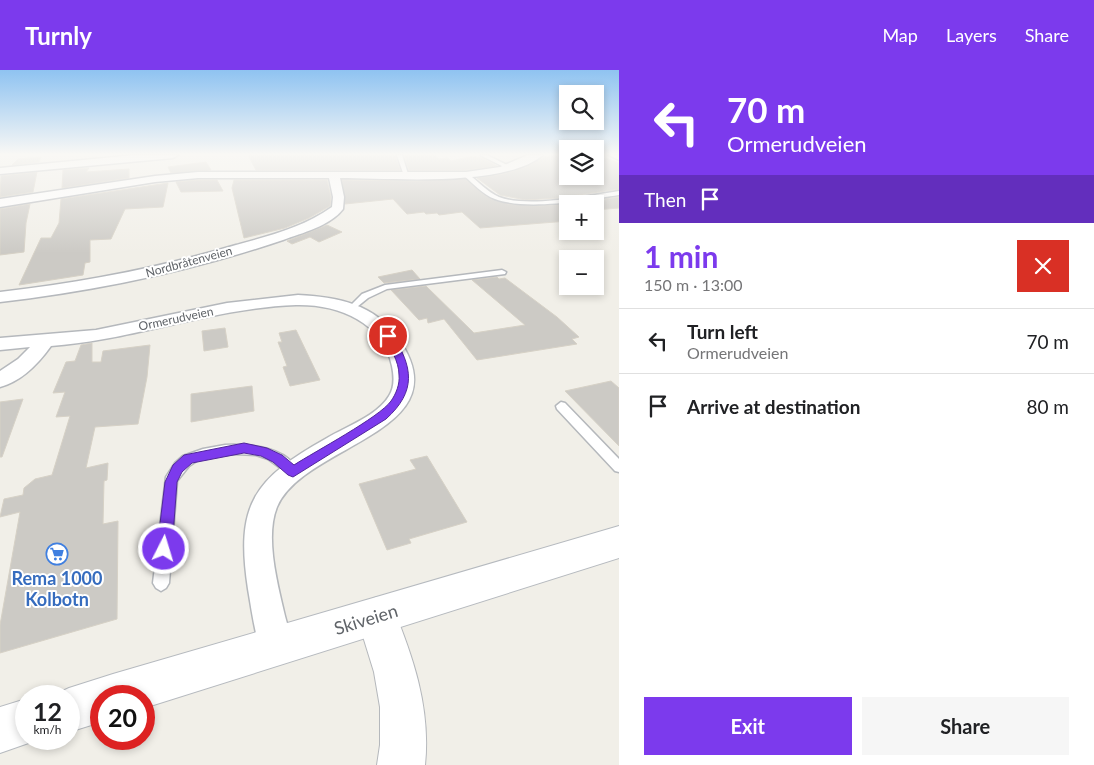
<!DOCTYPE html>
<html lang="en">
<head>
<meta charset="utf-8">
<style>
  body { margin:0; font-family:Lato,sans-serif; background:#f6f6f6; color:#202124; height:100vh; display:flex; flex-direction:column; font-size:19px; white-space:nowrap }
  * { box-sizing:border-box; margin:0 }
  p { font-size:16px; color:#757577 }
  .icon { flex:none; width:28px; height:28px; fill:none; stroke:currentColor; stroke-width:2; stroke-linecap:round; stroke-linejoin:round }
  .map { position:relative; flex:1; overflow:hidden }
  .sheet { display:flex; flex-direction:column; background:#fff; width:475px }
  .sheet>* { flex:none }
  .hud { background:#7c3aed; color:#fff; overflow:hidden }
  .buttons { position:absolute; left:559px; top:15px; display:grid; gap:10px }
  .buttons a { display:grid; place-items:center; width:45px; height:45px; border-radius:0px; background:#fff; box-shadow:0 2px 8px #0003; font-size:25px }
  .speed { position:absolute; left:15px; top:615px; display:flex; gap:10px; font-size:25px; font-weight:700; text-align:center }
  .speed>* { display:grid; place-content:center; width:65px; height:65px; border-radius:50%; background:#fff; box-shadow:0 2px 8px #0003; line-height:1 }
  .speed small { font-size:12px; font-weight:400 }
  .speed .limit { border:8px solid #d22; background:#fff; color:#111 }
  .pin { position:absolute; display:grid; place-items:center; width:42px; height:42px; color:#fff; margin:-21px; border:2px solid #fff; border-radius:50%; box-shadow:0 1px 5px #0007 }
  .me { position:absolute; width:55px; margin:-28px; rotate:5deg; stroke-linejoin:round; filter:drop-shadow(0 0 4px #0008) }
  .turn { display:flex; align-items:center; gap:18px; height:105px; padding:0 25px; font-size:22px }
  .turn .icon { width:65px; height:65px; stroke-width:2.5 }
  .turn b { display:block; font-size:35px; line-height:42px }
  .then { display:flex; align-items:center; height:48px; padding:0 25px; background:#0003; gap:10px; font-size:19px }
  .round { display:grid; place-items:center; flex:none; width:52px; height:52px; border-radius:0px; background:#f6f6f6 }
  .summary { display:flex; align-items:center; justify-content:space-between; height:85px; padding:0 25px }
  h1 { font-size:30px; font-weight:700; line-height:38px; color:#7c3aed }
  .cta { display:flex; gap:10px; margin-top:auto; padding:10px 25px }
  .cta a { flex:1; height:58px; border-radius:0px; background:#7c3aed; color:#fff; font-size:20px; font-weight:700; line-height:58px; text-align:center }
  .cta a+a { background:#f6f6f6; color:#202124 }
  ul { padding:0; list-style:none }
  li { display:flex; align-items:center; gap:15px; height:65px; padding:0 25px; border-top:1px solid #e0e0e0 }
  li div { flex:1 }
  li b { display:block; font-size:19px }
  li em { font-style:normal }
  header { display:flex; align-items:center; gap:30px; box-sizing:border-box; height:70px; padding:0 25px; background:#7c3aed; color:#fff }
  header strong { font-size:24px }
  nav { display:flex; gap:28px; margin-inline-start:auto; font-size:18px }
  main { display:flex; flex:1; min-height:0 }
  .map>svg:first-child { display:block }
  .building { fill:#cccac5; stroke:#d6d1c6 }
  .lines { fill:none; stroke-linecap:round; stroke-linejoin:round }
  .service-casing { stroke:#b5b8bc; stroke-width:3 }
  .minor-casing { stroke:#b5b8bc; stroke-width:3 }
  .tertiary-casing { stroke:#b5b8bc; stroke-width:2 }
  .secondary-casing { stroke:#b6babf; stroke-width:2 }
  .service { fill:#fff; fill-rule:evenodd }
  .minor { fill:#fff; fill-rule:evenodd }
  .tertiary { fill:#fff; fill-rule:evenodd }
  .secondary { fill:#fff; fill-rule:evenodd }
  .route { fill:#7c3aed; stroke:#51269a }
  .labels { text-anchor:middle; stroke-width:4; stroke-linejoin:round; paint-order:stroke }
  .far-street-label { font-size:12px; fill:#5f6368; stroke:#fff }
  .near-shop-label { font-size:18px; font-weight:bold; fill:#366cbe; stroke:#fff }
  .near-street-label { font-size:18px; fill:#5f6368; stroke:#fff }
</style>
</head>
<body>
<header>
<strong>Turnly</strong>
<nav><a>Map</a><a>Layers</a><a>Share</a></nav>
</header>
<main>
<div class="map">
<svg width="619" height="695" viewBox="0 0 619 695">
  <rect width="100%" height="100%" fill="#f1efe8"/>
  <path class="building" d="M 248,85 L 395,85 L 400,100 L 256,100 Z
    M 404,85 L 435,85 L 439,89 L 448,88 L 451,91 L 473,86 L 482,88 L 497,96 L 466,100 L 409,100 Z
    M 553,85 L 568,87 L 568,106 L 595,106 L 595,90 L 606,88 L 619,93 L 619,119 L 558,128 L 526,130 L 500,125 L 477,108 L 503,104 L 526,97 L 544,87 Z
    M 41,87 L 39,92 L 12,95 L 18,89 Z
    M 206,92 L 211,100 L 171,103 L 168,97 Z
    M 89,98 L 86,102 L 129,99 L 129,108 L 62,118 L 63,100 Z
    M 37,102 L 33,122 L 0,127 L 1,106 Z
    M 465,109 L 486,126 L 508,134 L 540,136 L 568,134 L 568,151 L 480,158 L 462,142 L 439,145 L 437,143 L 426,144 L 424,142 L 407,144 L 393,129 L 345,134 L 342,110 L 416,111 Z
    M 198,110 L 217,110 L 223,121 L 181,122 L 176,112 Z
    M 234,110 L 327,110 L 331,127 L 330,136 L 309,148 L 285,158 L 244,168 L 232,118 Z
    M 168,113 L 163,137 L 125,139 L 111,169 L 90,170 L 90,192 L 85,193 L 83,205 L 19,215 L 41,168 L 51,168 L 59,153 L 61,129 Z
    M 619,127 L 619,138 L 595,140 L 595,134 L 571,134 Z
    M 30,134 L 26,153 L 24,182 L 0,185 L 0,139 Z
    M 327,155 L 342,162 L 319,172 L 310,167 L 292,174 L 287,171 Z
    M 412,200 L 420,209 L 384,213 L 378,207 Z
    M 497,207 L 499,209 L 505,208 L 557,247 L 579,267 L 572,269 L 577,274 L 477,290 L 444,249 L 428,253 L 427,248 L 419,250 L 391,220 L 426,216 L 474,263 L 525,255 L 472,210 Z
    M 225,258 L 228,277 L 204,281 L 202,261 Z
    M 296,260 L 320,310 L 290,316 L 283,297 L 287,296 L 278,272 L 282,272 L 279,263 Z
    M 92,273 L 92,292 L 101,292 L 103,281 L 150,275 L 147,307 L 138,354 L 95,357 L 86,398 L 108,393 L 107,410 L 104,411 L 103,454 L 118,451 L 117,549 L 0,583 L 0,555 L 20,442 L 0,447 L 4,429 L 23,425 L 24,418 L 35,409 L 52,405 L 70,346 L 56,347 L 65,322 L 53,323 L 66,292 L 75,291 L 81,275 Z
    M 611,311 L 619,318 L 619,376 L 565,321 Z
    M 252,316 L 254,341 L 191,352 L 191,324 Z
    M 23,329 L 2,387 L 0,387 L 0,332 Z
    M 427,386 L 467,452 L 409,469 L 411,473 L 387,480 L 359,414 L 416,399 L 410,390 Z"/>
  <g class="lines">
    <g class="service-casing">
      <path id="service" d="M 397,85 L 402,85 L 409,107 L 404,106 Z
        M 480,85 L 487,85 L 513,98 L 508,99 Z
        M 617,85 L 619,86 L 619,90 L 609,85 Z
        M 464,104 L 468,104 C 478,111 487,122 499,127 C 528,138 588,126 619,121 L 619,125 C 586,130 527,141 495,129 C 483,125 474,114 464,106 Z
        M 502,200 L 506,202 L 505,204 L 387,219 L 368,228 L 352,241 L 348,238 L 362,224 L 385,215 Z
        M 561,332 L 565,333 L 619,389 L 619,402 L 615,401 L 557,339 L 556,336 Z
        M 225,375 C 250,374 286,376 299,402 L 297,406 L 293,407 L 268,389 L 256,385 L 236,384 L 213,386 L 198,390 L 189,396 L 177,411 L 169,513 L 166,518 L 161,521 L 156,518 L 153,513 L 166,407 L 175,393 L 183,386 L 203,379 Z"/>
    </g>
    <g class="minor-casing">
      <path id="minor" d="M 135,85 L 178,85 L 173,88 L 0,104 L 0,98 Z
        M 528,85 L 543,85 C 504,118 391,108 340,108 L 344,127 L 343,139 C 330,156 302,163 283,170 C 191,201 96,221 0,232 L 0,222 C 80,213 158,198 236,175 C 269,166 304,157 332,137 L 333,127 L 329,108 L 198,108 L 155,112 L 0,137 L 0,129 L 155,106 L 198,102 L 466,102 L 500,97 Z
        M 298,225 C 338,227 374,234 398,268 C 465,363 304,373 277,437 C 265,466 277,512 284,542 C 288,560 295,571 288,589 L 276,594 L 264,589 C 255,567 252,542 248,519 C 235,434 254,409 327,368 C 347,356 377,346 389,326 C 395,317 394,306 392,296 C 383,252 338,234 296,235 C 213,238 134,270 51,276 C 38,294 22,311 0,317 L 0,301 L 18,289 L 30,277 L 0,280 L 0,268 L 96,260 L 227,233 Z"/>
    </g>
    <g class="tertiary-casing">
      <path id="tertiary" d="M 377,527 L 391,533 C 413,586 431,638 425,695 L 377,695 L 380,675 L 380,637 L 374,602 L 357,547 L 363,533 Z"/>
    </g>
    <g class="secondary-casing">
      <path id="secondary" d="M 619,456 L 619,488 L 144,638 L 144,626 L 101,626 L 101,652 L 69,662 L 69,626 L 52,626 L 69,618 L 113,604 Z
        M 26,629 L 26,669 L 40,669 L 0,683 L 0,637 Z"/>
    </g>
    <use href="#service" class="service"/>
    <use href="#minor" class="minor"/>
    <use href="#tertiary" class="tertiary"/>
    <use href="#secondary" class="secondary"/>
  </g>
  <linearGradient id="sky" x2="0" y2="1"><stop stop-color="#8fc3f1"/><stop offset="0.46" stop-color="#f9f8f5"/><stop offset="1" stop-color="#f9f8f5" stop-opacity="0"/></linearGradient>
  <rect width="619" height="183" fill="url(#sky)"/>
  <path class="route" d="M 388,263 L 392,264 C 413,297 417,321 386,349 L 293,407 L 288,405 L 273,392 L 261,386 L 244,383 L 192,393 L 182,402 L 177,412 L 172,479 L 170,484 L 164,486 L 159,484 L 157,479 L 165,412 L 173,395 L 184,385 L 244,373 L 267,378 L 282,385 L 294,395 C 314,382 380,347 391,331 C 396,324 400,314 399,305 C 399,291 390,278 384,266 Z"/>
  <defs>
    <g id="supermarket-ring" transform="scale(1.125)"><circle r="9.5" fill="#fff" stroke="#3f7fe0" stroke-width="1.5"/><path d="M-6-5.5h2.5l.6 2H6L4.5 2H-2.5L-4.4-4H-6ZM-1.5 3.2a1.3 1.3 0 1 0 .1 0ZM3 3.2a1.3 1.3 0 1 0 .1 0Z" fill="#3f7fe0"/></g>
  </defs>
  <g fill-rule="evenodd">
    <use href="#supermarket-ring" x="57" y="484"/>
  </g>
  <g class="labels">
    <g class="far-street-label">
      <text transform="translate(189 192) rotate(-15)" y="4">Nordbråtenveien</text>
      <text transform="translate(176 249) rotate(-12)" y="4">Ormerudveien</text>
    </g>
    <g class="near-shop-label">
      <text x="57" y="515">Rema 1000<tspan x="57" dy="21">Kolbotn</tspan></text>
    </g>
    <g class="near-street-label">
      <text transform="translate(366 550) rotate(-17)" y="6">Skiveien</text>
    </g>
  </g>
</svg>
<div class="buttons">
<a><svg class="icon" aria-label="search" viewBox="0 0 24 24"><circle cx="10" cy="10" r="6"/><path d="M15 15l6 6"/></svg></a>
<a><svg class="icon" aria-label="layers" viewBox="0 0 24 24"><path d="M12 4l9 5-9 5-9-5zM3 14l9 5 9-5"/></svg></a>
<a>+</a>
<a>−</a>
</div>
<div class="speed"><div>12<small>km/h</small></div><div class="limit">20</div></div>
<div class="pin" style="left:388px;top:266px;background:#d93025"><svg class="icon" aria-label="arrive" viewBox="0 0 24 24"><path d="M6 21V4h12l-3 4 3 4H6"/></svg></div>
<svg class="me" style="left:164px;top:479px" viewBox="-20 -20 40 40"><circle r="17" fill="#7c3aed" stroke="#fff" stroke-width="3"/><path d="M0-11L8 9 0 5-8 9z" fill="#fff"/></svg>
</div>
<section class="sheet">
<div class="hud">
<div class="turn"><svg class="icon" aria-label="left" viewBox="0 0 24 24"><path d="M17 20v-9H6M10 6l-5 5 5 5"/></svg><div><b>70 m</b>Ormerudveien</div></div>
<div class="then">Then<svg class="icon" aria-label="arrive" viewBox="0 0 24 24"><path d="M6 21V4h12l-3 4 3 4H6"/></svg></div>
</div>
<div class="summary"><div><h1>1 min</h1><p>150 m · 13:00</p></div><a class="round" style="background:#d93025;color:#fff"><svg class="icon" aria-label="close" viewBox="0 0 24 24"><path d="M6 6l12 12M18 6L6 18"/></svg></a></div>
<ul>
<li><svg class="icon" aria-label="left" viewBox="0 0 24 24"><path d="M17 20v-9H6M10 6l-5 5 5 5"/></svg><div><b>Turn left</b><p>Ormerudveien</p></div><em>70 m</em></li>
<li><svg class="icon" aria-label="arrive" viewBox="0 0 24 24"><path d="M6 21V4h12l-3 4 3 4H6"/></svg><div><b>Arrive at destination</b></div><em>80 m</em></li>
</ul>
<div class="cta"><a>Exit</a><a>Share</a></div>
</section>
</main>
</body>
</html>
